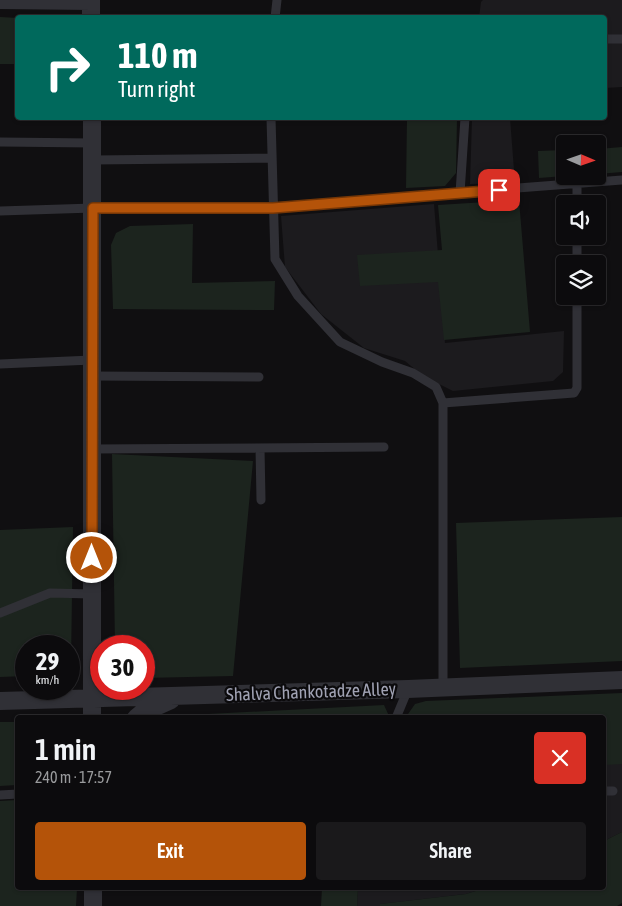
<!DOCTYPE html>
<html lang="en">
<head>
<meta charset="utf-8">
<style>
  body { margin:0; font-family:"Asap Condensed",sans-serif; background:#1a191b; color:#f1f3f6; height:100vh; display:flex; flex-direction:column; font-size:19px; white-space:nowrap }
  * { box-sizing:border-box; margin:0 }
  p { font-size:16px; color:#9a9b9d }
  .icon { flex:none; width:28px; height:28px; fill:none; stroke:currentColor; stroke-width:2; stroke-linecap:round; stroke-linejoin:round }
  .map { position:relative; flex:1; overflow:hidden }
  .drawer { position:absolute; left:15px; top:715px; width:591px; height:175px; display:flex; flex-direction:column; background:#0c0b0d; border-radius:5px; box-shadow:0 1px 4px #0004,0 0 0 1px #2c2b2e }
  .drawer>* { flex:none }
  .banner { position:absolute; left:15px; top:15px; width:592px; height:105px; border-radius:5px; box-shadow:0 1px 4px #0004,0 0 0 1px #2c2b2e; background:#00695c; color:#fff; overflow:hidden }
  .needle { width:32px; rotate:92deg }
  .controls { position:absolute; left:556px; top:135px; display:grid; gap:10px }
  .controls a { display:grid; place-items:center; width:50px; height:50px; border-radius:5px; background:#0c0b0d; box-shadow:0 1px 4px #0004,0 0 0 1px #2c2b2e; font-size:25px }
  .speed { position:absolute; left:15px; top:635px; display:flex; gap:10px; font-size:25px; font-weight:700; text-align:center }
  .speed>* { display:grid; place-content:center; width:65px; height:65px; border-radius:50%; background:#0c0b0d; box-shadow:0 1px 4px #0004,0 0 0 1px #2c2b2e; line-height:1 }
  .speed small { font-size:12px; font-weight:400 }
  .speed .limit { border:8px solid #d22; background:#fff; color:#111 }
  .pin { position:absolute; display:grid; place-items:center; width:42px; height:42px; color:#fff; margin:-21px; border-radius:10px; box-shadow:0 2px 8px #0006 }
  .me { position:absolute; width:55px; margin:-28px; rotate:0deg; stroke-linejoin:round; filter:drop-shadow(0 0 4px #0008) }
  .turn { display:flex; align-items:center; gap:18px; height:105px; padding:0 20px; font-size:22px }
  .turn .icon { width:65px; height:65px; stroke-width:2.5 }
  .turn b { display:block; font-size:35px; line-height:42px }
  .round { display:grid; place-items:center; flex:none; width:52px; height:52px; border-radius:5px; background:#1a191b }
  .headline { display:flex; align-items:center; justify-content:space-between; height:85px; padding:0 20px }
  h1 { font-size:30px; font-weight:600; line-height:38px }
  .action { display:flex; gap:10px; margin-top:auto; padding:10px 20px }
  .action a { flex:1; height:58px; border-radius:5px; background:#b45309; color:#fff; font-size:20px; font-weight:600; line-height:58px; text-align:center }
  .action a+a { background:#1a191b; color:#f1f3f6 }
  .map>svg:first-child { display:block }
  .built { fill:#1c1b1e }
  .green { fill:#1c241e }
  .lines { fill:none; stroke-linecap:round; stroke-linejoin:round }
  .lane { stroke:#303036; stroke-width:9 }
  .street { stroke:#303036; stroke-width:18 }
  .route-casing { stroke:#753606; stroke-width:12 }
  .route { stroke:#b45309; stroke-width:9 }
  .labels { text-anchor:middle; stroke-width:4.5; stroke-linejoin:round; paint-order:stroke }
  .street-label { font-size:18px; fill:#a0a2b3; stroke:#0b0a0c }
</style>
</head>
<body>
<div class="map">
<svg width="622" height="906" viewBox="0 0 622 906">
  <rect width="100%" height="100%" fill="#100f11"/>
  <path class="built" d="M 483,0 L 622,0 L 622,87 L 605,88 L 605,18 L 479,18 L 481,2 Z
    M 472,118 L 510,118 L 515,183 L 470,184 Z
    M 434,204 L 445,343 L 564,331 L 563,372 L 553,381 L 453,391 L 423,376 L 405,361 L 364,348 L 321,314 L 285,267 L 281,216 Z
    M 622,763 L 622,832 L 604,841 L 604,764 Z
    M 358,888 L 485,888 L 466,894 L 381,904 L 380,906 L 357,906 Z"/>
  <path class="green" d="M 0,17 L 18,18 L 17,64 L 0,64 Z
    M 407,118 L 457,118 L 456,173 L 445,186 L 406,188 Z
    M 622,147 L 622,172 L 598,174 L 598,149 Z
    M 565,150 L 565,176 L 539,178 L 538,151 Z
    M 519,200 L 530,332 L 444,340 L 438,282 L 360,286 L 357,255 L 442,250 L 438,205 Z
    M 193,224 L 192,283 L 275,281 L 274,310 L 113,309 L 111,245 L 116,233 L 130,226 Z
    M 112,454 L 253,461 L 233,676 L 144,678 L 144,646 L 115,646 Z
    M 622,517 L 622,661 L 460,668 L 456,523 Z
    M 73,527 L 71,662 L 69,664 L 69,646 L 26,646 L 26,676 L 0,677 L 0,530 Z
    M 622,693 L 622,764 L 604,765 L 604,718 L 406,717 L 415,704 L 426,701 Z
    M 384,705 L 389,716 L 388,717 L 166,717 L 169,716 Z
    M 0,722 L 17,722 L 17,785 L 0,786 Z
    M 17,800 L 18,888 L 77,888 L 76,906 L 0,906 L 0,801 Z
    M 622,832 L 622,903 L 617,906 L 380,906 L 380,904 L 466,894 L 485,888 L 604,888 L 604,841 Z
    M 322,888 L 358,888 L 357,906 L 321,906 Z"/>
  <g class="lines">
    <path class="lane" d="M 275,18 L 277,0
      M 605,39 L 622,39
      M 271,118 L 275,259 L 298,296 L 340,342 L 382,362 L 413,373 L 436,387 L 443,403
      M 0,142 L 93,143
      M 93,160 L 272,158
      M 577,184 L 577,204
      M 460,193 L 465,118
      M 0,211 L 93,208 L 273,207 L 622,180
      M 577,236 L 577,264
      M 0,364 L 92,360
      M 92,376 L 259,377
      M 260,448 L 261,500
      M 93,449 L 384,447
      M 0,613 L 50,593 L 92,594
      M 443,688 L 443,403 L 574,393 L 577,388 L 577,296
      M 396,718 L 408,689
      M 604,791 L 613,791
      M 0,795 L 18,794"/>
    <path class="street" d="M 0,0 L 91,1
      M 91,0 L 91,18
      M 0,701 L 408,689 L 622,680
      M 92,718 L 92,118
      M 136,718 L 142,713 L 171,700
      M 93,888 L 93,906"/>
  </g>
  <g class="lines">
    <g class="route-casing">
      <path id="route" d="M 92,558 L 93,208 L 273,208 L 499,190"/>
    </g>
    <use href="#route" class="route"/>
  </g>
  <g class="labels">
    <g class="street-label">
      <text transform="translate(311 692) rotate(-2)" y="6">Shalva Chankotadze Alley</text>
    </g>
  </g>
</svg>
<div class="controls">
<a><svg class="needle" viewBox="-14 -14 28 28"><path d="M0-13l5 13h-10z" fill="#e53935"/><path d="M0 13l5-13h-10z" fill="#9a9b9d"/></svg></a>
<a><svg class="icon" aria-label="sound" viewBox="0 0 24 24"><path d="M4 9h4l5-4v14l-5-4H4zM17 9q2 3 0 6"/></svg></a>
<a><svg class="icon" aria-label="layers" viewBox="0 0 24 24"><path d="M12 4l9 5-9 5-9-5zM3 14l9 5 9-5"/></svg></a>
</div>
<div class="speed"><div>29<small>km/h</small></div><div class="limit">30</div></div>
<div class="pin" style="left:499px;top:190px;background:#d93025"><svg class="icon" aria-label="arrive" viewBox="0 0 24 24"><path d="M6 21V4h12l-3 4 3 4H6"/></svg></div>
<svg class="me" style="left:92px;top:558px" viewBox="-20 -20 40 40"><circle r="17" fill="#b45309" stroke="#fff" stroke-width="3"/><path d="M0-11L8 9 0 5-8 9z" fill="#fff"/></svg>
<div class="banner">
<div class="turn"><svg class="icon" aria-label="right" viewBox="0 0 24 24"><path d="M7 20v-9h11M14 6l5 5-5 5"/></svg><div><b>110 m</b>Turn right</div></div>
</div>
<section class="drawer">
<div class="headline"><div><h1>1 min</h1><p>240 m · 17:57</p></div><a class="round" style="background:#d93025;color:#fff"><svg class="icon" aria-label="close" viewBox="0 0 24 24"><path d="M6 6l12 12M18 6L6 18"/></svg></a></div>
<div class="action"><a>Exit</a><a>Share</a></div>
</section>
</div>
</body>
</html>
